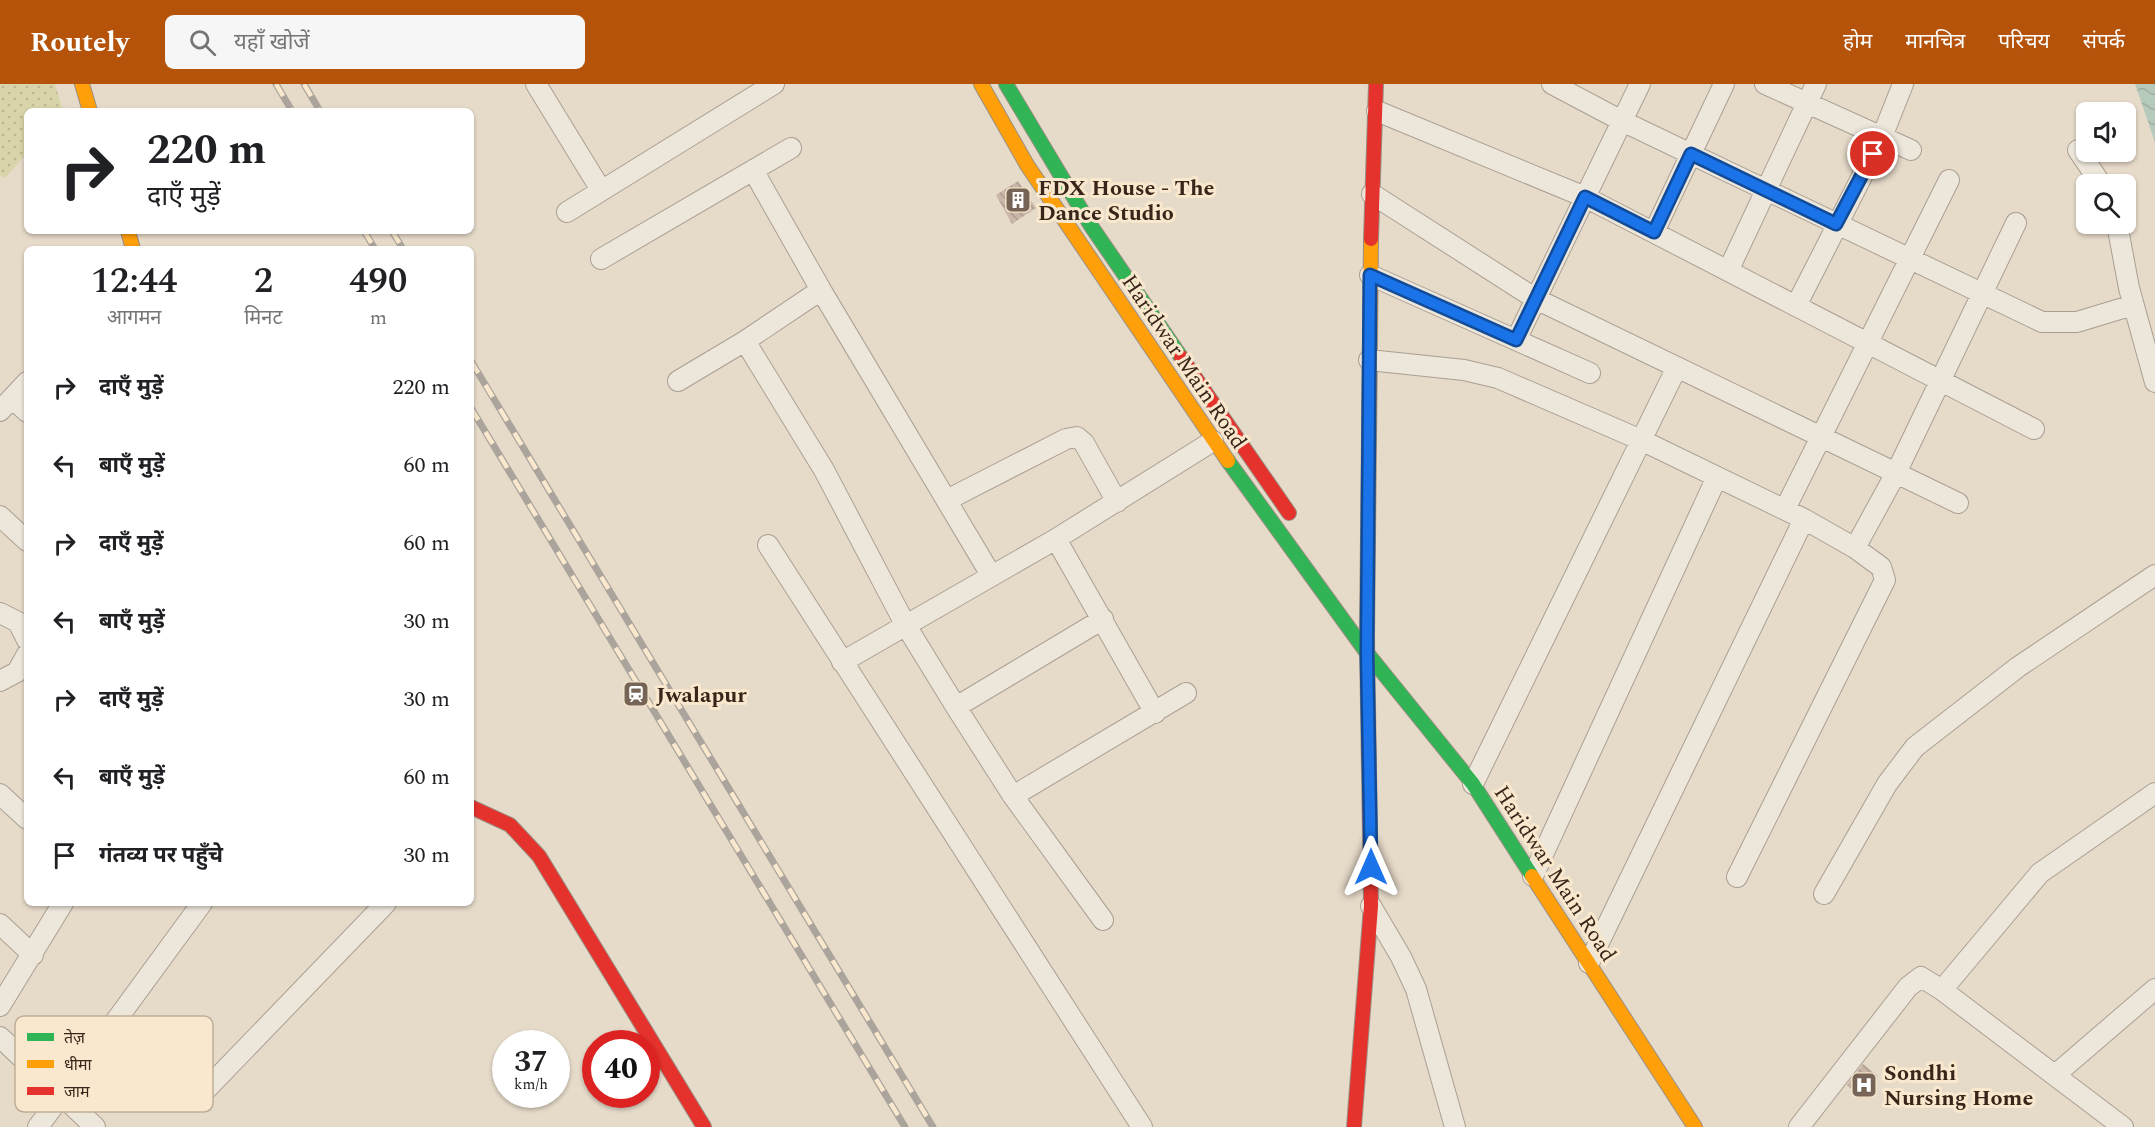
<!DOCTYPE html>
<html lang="hi">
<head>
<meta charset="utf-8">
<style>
  body { margin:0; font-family:Spectral,"Noto Sans Devanagari",serif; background:#f6f6f6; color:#202124; height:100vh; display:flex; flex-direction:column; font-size:22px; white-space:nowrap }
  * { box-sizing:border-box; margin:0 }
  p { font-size:20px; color:#757577 }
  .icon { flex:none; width:33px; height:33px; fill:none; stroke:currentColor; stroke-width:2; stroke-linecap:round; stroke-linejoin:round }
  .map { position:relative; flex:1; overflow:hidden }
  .details { position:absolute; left:24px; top:162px; width:450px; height:660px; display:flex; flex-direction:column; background:#fff; border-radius:9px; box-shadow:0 2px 4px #0004 }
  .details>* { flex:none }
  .top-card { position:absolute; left:24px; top:24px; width:450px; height:126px; border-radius:9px; box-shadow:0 2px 4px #0004; background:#fff; color:#202124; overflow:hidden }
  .controls { position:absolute; left:2076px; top:18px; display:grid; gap:12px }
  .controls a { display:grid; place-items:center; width:60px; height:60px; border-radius:9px; background:#fff; box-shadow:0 2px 4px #0004; font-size:30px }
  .speed { position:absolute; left:492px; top:946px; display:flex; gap:12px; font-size:30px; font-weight:700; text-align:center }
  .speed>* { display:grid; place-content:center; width:78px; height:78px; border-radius:50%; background:#fff; box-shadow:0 2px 4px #0004; line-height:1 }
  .speed small { font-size:15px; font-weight:400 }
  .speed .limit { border:9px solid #d22; background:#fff; color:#111 }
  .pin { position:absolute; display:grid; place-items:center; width:51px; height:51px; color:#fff; margin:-26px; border:3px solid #fff; border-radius:50%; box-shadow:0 2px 6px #0007 }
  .me { position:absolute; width:66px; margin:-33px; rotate:0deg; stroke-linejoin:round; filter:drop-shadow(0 0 4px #0008) }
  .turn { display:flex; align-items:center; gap:21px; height:126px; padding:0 24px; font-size:27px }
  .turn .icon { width:78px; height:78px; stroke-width:2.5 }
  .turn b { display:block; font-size:42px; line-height:51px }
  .eta { display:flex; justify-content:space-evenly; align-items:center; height:102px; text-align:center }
  .eta b { font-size:36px; font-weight:600; line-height:42px }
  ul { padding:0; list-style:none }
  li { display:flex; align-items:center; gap:18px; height:78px; padding:0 24px }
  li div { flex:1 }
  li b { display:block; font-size:22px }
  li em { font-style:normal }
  header { display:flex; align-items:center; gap:36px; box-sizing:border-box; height:84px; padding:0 30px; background:#b45309; color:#fff }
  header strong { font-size:28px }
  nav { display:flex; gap:33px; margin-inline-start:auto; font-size:21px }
  .search { width:420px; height:54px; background:#f6f6f6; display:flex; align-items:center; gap:15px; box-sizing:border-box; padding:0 21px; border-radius:9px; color:#757577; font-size:22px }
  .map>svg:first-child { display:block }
  .park { fill:url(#park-dots) }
  .water { fill:url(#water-waves) }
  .building { fill:url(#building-back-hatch) }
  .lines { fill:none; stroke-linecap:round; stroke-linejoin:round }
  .street-casing { stroke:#aa9f93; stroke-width:22 }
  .fast-casing { stroke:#9a8f83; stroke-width:16 }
  .slow-casing { stroke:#9a8f83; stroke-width:16 }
  .jam-casing { stroke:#9a8f83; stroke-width:16 }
  .street { stroke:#ede6db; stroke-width:20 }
  .fast { stroke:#30b455; stroke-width:14 }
  .slow { stroke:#ff9f0a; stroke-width:14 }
  .jam { stroke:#e5322d; stroke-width:14 }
  .rail-casing { stroke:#aba49c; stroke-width:7 }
  .rail { stroke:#f9e8cd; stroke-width:4.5; stroke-dasharray:14; stroke-linecap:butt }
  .route-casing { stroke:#114b97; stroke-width:15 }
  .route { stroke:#1a73e8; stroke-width:10 }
  .labels { text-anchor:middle; stroke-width:6; stroke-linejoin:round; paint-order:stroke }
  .poi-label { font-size:22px; font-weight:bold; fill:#39261a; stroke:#f9e8cd; text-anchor:start }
  .street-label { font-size:22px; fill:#39261a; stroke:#f9e8cd }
  .key { fill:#f9e8cd; stroke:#bfae97; stroke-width:1.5 }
  .key-label { font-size:16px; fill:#39261a }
</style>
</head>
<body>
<header>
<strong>Routely</strong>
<div class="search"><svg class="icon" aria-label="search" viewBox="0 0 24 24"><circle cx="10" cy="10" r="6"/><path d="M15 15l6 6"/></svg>यहाँ खोजें</div>
<nav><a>होम</a><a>मानचित्र</a><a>परिचय</a><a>संपर्क</a></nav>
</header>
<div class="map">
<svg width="2155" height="1043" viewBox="0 0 2155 1043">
  <defs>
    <pattern id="park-dots" width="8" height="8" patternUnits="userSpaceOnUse" patternTransform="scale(1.5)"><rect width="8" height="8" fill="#d9d5aa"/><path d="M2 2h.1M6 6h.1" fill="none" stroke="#bbb792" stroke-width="1.8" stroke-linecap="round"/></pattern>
    <pattern id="water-waves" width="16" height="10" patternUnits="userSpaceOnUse" patternTransform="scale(1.5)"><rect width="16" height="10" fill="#b6cabb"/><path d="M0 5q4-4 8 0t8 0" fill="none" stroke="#9dada0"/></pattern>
    <pattern id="building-back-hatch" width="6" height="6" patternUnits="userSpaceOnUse" patternTransform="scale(1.5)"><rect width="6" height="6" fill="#cab7a9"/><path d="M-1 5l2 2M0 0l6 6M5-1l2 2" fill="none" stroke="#ae9d91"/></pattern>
  </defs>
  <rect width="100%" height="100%" fill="#e6dac9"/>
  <path class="park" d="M 0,0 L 55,0 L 63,27 L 27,27 L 27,69 L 5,94 L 0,91 Z"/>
  <path class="water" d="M 2135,0 L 2155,0 L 2155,58 Z"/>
  <path class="building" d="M 1018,97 L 1036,124 L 1012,140 L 996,111 Z
    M 1863,980 L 1878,992 L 1861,1013 L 1847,1001 Z"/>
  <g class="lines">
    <g class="street-casing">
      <path id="street" d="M 536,0 L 601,106
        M 1552,0 L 1622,37 L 2042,238 L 2077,238 L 2133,221
        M 1765,0 L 1911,66
        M 1377,27 L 1585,113 L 2034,345
        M 2078,66 L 2101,100
        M 753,86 L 821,206 L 991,491
        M 1372,110 L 1536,215 L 1958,419
        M 567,128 L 774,0
        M 2117,140 L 2129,204 L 2155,298
        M 1654,148 L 1724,0
        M 601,175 L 791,64
        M 1728,187 L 1816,0
        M 1370,191 L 1590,289
        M 1796,222 L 1882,53 L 1903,0
        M 1516,256 L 1640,0
        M 745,257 L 824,386 L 905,540 L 956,623 L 1013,712 L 1103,836
        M 1369,276 L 1464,286 L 1498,294 L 1641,356 L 1804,435 L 1855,464 L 1881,483 L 1885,496 L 1737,793
        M 678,297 L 745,257 L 821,206
        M 12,314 L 27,328
        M 0,327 L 27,298
        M 947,416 L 1066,355 L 1077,353 L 1084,359 L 1117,418
        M 1785,425 L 1949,96
        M 0,432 L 27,457
        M 1056,455 L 1155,629
        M 768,461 L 1142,1043
        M 1855,464 L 1896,389 L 2016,139
        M 0,529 L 18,538 L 27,556
        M 842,578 L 1056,455 L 1213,357
        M 0,597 L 17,588 L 27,570
        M 956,623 L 1103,535
        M 1473,700 L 1677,283
        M 0,710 L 27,735
        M 1013,712 L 1186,609
        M 1533,792 L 1716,395
        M 1824,810 L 1887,700 L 1915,663 L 2018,583 L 2155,491
        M 1371,822 L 1401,873 L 1416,905 L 1455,1043
        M 0,840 L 33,871
        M 1589,879 L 1804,435
        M 1942,906 L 2040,789 L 2155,709
        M 0,922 L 63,819
        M 0,953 L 95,1043
        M 2055,991 L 2155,905
        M 195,1017 L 386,819
        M 38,1043 L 202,819
        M 1799,1043 L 1908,903 L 1921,893 L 1942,906 L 2123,1043"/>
    </g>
    <g class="fast-casing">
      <path id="fast" d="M 1006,0 L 1091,142 L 1181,273
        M 1228,377 L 1367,569 L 1473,700 L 1532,792"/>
    </g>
    <g class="slow-casing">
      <path id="slow" d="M 82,0 L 90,27
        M 981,0 L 1027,81 L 1228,377
        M 128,147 L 133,165
        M 1367,553 L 1371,155
        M 1532,792 L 1695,1043"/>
    </g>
    <g class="jam-casing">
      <path id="jam" d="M 1371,155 L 1376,0
        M 1181,273 L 1289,429
        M 471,723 L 510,741 L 539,772 L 704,1043
        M 1354,1043 L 1371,822 L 1367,553"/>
    </g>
    <use href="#street" class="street"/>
    <use href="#fast" class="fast"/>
    <use href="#slow" class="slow"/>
    <use href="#jam" class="jam"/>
    <g class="rail-casing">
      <path id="rail" d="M 276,0 L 292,27
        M 304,0 L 320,27
        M 364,147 L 375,165
        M 392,147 L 403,165
        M 471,277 L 933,1043
        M 471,324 L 905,1043"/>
    </g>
    <use href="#rail" class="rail"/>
  </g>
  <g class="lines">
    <g class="route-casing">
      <path id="route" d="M 1371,783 L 1367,569 L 1370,191 L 1516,256 L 1585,113 L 1654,148 L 1691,70 L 1836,140 L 1873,70"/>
    </g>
    <use href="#route" class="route"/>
  </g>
  <defs>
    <g id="building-square" transform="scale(1.35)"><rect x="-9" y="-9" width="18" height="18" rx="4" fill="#766557" stroke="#f9e8cd"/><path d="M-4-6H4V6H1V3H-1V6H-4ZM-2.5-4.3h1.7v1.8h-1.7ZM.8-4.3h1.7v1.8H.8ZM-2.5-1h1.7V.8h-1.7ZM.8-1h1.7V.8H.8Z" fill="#fff"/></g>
    <g id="station-square" transform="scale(1.35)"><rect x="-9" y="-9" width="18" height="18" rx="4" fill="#766557" stroke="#f9e8cd"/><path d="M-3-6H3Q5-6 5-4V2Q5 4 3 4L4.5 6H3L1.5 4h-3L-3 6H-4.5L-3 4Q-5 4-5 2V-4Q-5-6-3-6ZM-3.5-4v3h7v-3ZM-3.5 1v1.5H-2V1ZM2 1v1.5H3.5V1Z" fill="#fff"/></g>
    <g id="hospital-square" transform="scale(1.35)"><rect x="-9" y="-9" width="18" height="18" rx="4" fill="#766557" stroke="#f9e8cd"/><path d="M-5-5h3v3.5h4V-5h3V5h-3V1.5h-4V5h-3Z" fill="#fff"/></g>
  </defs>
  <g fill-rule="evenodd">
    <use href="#building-square" x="1018" y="116"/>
    <use href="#station-square" x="636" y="610"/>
    <use href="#hospital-square" x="1864" y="1001"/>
  </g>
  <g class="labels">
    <g class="poi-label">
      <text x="1038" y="111">FDX House - The<tspan x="1038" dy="25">Dance Studio</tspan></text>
      <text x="656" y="618">Jwalapur</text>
      <text x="1884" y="996">Sondhi<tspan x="1884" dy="25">Nursing Home</tspan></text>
    </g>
    <g class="street-label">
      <text transform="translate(1185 277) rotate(56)" y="8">Haridwar Main Road</text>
      <text transform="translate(1556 789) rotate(57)" y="8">Haridwar Main Road</text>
    </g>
  </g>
  <rect x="15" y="932" width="198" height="96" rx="9" class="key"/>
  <rect x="27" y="949" width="27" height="8" fill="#30b455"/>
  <rect x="27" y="976" width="27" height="8" fill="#ff9f0a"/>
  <rect x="27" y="1003" width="27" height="8" fill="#e5322d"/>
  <g class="key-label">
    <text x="64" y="959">तेज़</text>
    <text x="64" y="986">धीमा</text>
    <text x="64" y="1013">जाम</text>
  </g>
</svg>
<div class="controls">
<a><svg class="icon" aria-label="sound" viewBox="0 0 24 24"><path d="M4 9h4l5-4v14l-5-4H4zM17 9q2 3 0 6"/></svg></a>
<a><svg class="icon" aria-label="search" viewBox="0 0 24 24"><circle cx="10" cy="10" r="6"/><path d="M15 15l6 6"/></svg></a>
</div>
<div class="speed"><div>37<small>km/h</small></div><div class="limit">40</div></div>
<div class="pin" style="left:1873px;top:70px;background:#d93025"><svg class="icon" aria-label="arrive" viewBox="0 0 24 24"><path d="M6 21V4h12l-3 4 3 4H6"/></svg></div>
<svg class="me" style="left:1371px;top:783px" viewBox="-20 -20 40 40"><path d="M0-17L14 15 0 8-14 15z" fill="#1a73e8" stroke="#fff" stroke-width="4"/></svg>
<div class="top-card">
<div class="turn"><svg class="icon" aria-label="right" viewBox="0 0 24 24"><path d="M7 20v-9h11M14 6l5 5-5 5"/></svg><div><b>220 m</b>दाएँ मुड़ें</div></div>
</div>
<section class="details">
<div class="eta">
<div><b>12:44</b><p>आगमन</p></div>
<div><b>2</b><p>मिनट</p></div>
<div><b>490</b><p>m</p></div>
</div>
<ul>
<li><svg class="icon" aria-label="right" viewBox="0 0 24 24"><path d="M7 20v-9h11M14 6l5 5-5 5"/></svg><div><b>दाएँ मुड़ें</b></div><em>220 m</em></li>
<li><svg class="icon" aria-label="left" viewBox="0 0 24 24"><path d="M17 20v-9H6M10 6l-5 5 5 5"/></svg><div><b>बाएँ मुड़ें</b></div><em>60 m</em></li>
<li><svg class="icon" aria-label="right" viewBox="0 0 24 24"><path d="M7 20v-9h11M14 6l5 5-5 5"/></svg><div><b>दाएँ मुड़ें</b></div><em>60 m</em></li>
<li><svg class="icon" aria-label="left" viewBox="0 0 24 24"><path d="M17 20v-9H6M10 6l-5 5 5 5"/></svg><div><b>बाएँ मुड़ें</b></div><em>30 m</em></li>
<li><svg class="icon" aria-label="right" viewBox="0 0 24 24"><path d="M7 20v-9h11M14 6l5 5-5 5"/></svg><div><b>दाएँ मुड़ें</b></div><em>30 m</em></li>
<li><svg class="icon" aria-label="left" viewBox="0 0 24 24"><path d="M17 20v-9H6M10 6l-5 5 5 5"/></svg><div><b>बाएँ मुड़ें</b></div><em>60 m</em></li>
<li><svg class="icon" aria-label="arrive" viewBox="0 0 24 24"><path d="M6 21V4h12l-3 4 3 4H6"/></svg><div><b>गंतव्य पर पहुँचे</b></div><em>30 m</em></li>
</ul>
</section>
</div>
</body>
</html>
